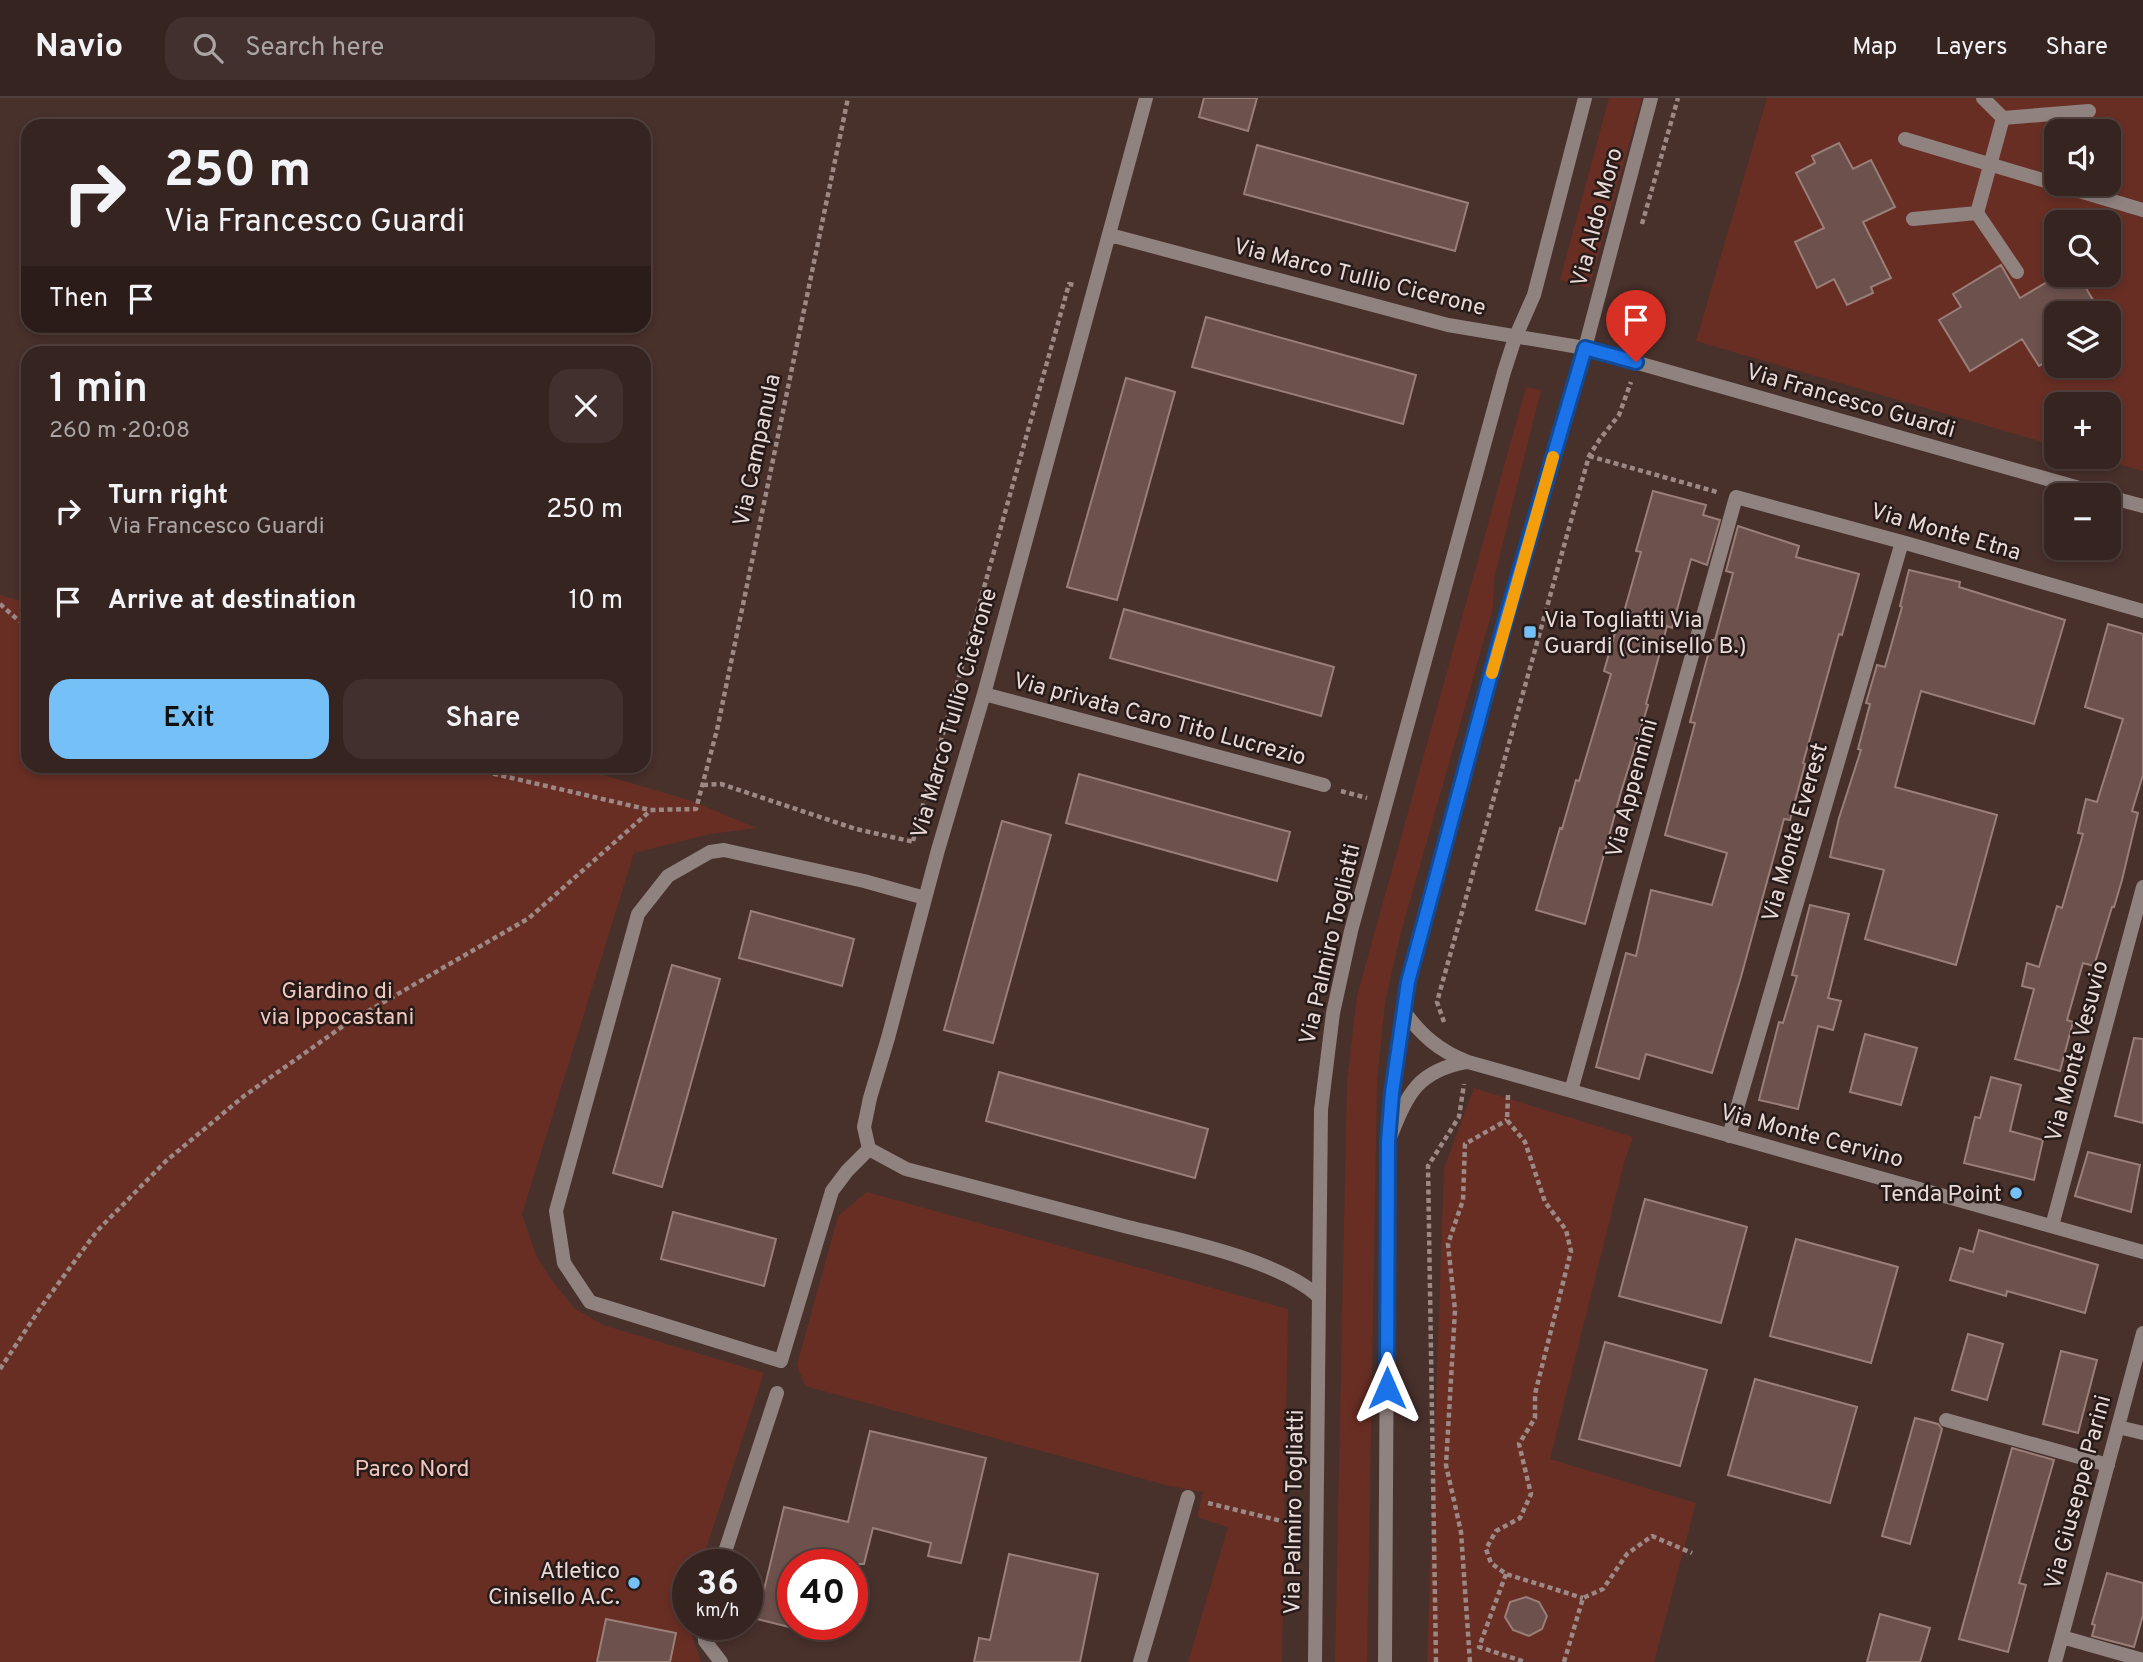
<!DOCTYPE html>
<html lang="en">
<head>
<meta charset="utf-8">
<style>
  body { margin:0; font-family:Overpass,sans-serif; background:#41302d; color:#f1f3f6; height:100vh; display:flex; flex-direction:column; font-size:26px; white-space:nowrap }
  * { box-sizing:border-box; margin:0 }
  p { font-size:23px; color:#aaa4a5 }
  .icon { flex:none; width:38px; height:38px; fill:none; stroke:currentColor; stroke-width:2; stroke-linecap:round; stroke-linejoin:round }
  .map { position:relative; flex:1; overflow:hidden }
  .panel { position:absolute; left:21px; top:248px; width:630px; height:427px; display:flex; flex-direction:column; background:#362420; border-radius:21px; box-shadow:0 4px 10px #0003,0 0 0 2px #50413e }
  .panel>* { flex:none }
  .guide { position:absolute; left:21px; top:21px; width:630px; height:214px; border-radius:21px; box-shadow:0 4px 10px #0003,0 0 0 2px #50413e; background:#362420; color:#f1f3f6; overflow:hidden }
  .buttons { position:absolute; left:2044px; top:21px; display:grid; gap:14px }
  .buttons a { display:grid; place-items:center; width:77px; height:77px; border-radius:14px; background:#362420; box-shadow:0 4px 10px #0003,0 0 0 2px #50413e; font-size:35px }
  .speed { position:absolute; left:672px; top:1451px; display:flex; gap:14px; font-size:35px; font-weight:700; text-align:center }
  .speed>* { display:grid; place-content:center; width:91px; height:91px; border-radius:50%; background:#362420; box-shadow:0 4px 10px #0003,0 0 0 2px #50413e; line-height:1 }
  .speed small { font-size:18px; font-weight:400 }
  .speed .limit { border:10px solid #d22; background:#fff; color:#111 }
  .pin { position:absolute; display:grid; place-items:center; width:60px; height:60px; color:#fff; margin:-72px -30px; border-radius:50% 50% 50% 0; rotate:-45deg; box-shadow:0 0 7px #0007 }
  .pin .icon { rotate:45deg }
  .me { position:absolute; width:77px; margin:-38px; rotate:0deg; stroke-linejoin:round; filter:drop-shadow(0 0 5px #0008) }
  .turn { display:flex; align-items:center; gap:24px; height:147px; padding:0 28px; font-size:32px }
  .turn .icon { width:91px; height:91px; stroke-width:2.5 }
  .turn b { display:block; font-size:49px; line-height:60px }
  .then { display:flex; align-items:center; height:66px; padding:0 28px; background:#0003; gap:14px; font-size:26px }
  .round { display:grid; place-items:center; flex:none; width:74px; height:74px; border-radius:21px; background:#41302d }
  .headline { display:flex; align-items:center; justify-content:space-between; height:119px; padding:0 28px }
  h1 { font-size:42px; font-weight:600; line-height:52px }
  .primary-button { display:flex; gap:14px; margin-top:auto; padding:14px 28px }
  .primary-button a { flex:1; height:80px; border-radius:21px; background:#75c0f6; color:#111; font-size:28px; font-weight:600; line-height:80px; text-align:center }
  .primary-button a+a { background:#41302d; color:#f1f3f6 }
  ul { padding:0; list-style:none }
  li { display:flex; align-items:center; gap:21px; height:91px; padding:0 28px }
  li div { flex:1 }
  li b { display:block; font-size:26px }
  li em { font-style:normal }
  header { display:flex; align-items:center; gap:42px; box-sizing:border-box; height:98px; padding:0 35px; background:#362420; border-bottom:2px solid #50413e }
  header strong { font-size:33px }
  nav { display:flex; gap:38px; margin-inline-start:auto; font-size:24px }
  .search { width:490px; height:63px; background:#41302d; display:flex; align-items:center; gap:18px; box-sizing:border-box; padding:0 24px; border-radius:21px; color:#aaa4a5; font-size:26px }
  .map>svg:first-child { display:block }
  .green { fill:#682e24; fill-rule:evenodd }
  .building { fill:#6c514c; stroke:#9a7e78; stroke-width:2 }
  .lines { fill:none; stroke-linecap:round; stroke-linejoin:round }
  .path { stroke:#9c8884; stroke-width:4.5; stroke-dasharray:5 3.5; stroke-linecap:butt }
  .service { stroke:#8f827f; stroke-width:14 }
  .pedestrian { stroke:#8f827f; stroke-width:14 }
  .minor { stroke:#8f827f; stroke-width:14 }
  .tertiary { stroke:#8f827f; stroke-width:14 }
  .route-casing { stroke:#114b97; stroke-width:18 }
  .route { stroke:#1a73e8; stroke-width:12 }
  .slow { stroke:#f59e0b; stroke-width:12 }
  .poi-dot { fill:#75c0f6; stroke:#261b19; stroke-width:2.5 }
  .labels { text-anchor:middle; stroke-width:5; stroke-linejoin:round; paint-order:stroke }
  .street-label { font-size:23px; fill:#eadad7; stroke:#261b19 }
  .poi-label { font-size:23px; fill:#eadad7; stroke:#261b19; text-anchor:end }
  .park-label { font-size:23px; fill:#f1c6bd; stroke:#261b19 }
</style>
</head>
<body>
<header>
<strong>Navio</strong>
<div class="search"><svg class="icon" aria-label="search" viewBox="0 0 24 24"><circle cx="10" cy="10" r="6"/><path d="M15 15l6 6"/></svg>Search here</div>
<nav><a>Map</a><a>Layers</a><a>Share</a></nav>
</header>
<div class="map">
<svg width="2143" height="1564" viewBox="0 0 2143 1564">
  <rect width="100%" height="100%" fill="#48302b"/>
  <path class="green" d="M 1609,0 L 1642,0 L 1589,190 L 1560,182 Z
    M 1767,0 L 2143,0 L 2143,373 L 2094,359 L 2109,359 L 2109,306 L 2056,306 L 2056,348 L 1696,243 ZM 2056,33 L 2109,33 L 2109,86 L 2056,86 ZM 2056,124 L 2109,124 L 2109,177 L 2056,177 ZM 2056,215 L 2109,215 L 2109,268 L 2056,268 Z
    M 1526,289 L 1541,292 L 1494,481 L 1493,510 L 1400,838 L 1385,905 L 1377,984 L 1367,1564 L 1335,1564 L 1347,983 L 1357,898 Z
    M 0,497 L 28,505 L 28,668 L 576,669 L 689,702 L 757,730 L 710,736 L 634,755 L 522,1116 L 536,1157 L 550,1180 L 574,1210 L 603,1227 L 764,1275 L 701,1466 L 688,1466 L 688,1507 L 685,1516 L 701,1564 L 0,1564 Z
    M 1474,990 L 1633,1039 L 1624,1065 L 1550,1361 L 1696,1405 L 1654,1564 L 1427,1564 L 1444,1070 Z
    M 867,1094 L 1288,1211 L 1282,1564 L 1188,1564 L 1228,1429 L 1197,1419 L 1203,1394 L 1169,1388 L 805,1288 L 797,1267 L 838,1118 Z"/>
  <path class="building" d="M 1204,0 L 1257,0 L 1248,33 L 1199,19 Z
    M 1839,45 L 1853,71 L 1871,62 L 1895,109 L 1863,124 L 1891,180 L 1871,189 L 1873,195 L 1847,207 L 1834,181 L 1817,190 L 1795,144 L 1824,130 L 1796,75 L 1815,65 L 1812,58 Z
    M 1257,47 L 1468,105 L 1455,153 L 1244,96 Z
    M 2001,167 L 2020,200 L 2059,177 L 2071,177 L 2079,190 L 2084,187 L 2101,215 L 2056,215 L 2056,258 L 2039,268 L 2022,241 L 1970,273 L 1939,222 L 1961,209 L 1953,196 Z
    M 1206,219 L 1416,277 L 1403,326 L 1192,269 Z
    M 1126,280 L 1175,294 L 1117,502 L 1067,489 Z
    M 1653,393 L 1706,407 L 1703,417 L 1720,422 L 1707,467 L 1691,461 L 1672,530 L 1667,528 L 1646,606 L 1648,607 L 1621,694 L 1585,826 L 1536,812 L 1560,730 L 1562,731 L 1576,682 L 1579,683 L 1611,576 L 1604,573 L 1617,528 L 1620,528 L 1641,454 L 1636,453 Z
    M 1738,428 L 1799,448 L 1796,459 L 1859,476 L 1842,537 L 1839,536 L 1803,665 L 1805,666 L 1790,722 L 1784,721 L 1741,879 L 1712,975 L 1646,956 L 1639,981 L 1596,969 L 1626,855 L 1636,858 L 1651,792 L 1712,807 L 1727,755 L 1665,737 L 1695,625 L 1690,624 L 1712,542 L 1715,542 L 1733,475 L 1726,473 Z
    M 1909,472 L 1960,484 L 1959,489 L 2065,522 L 2034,626 L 1921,593 L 1895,689 L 1997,717 L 1956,867 L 1865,841 L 1884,772 L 1830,759 L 1839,720 L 1861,652 L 1858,651 L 1870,606 L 1866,605 L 1877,567 L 1885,569 L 1902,509 L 1900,508 Z
    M 1124,511 L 1334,569 L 1321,618 L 1110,560 Z
    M 2108,526 L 2143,536 L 2143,677 L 2132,713 L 2138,715 L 2122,782 L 2114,809 L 2112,809 L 2094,868 L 2083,865 L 2067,922 L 2073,924 L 2060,973 L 2015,961 L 2034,891 L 2022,888 L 2027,865 L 2039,869 L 2057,808 L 2062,810 L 2083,736 L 2078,735 L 2086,701 L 2097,704 L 2123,621 L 2085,609 Z
    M 1079,676 L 1290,734 L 1277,783 L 1066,725 Z
    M 1002,723 L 1051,737 L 993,945 L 944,932 Z
    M 1810,807 L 1849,816 L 1828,900 L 1841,903 L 1833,932 L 1818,928 L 1798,1011 L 1759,1002 L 1779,924 L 1783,925 L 1797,878 L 1792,877 Z
    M 751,813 L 854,841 L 842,888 L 739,860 Z
    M 672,867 L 720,881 L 662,1089 L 613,1075 Z
    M 1865,936 L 1917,950 L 1901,1007 L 1850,994 Z
    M 2134,940 L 2143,941 L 2143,1025 L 2115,1018 Z
    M 999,974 L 1208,1031 L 1195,1080 L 986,1023 Z
    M 1991,979 L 2021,987 L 2010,1033 L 2043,1042 L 2034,1082 L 1964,1065 L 1975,1019 L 1980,1020 Z
    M 2088,1054 L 2140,1067 L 2131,1114 L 2075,1098 Z
    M 1645,1101 L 1747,1129 L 1721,1225 L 1619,1198 Z
    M 673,1114 L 776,1141 L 764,1188 L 661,1161 Z
    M 1979,1132 L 2098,1167 L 2085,1215 L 2007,1193 L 2006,1198 L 1950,1182 L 1960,1150 L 1973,1154 Z
    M 1796,1141 L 1898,1169 L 1871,1265 L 1770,1238 Z
    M 1968,1236 L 2003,1246 L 1987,1302 L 1952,1292 Z
    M 1605,1244 L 1707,1272 L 1680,1368 L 1579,1341 Z
    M 2061,1253 L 2097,1262 L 2078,1335 L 2043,1326 Z
    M 1755,1281 L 1857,1309 L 1830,1405 L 1728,1377 Z
    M 1915,1320 L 1938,1326 L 1942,1331 L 1910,1446 L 1882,1438 Z
    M 870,1333 L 986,1360 L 961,1465 L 928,1458 L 931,1445 L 873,1430 L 864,1466 L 793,1466 L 793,1530 L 757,1521 L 784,1409 L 848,1424 Z
    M 2012,1350 L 2054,1362 L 2019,1485 L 2026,1487 L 2008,1554 L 1959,1541 Z
    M 1009,1456 L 1098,1476 L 1080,1564 L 974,1564 L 979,1540 L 990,1542 Z
    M 2107,1475 L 2143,1485 L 2143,1517 L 2134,1549 L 2092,1538 L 2095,1527 L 2092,1526 Z
    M 1526,1499 L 1539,1504 L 1547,1518 L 1542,1531 L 1529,1538 L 1513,1532 L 1505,1519 L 1510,1504 Z
    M 1880,1516 L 1930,1530 L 1920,1564 L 1867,1564 Z
    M 606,1521 L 676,1535 L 670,1564 L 597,1564 Z"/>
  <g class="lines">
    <path class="path" d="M 1642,126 L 1678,0
      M 1621,206 C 1620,222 1627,234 1643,239 L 1641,246
      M 1589,358 L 1717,394
      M 0,506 L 18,522 L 28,527
      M 460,668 L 650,712 L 696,711 L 717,632 L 848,0
      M 703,687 L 721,686 L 856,731 L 914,744
      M 1341,693 L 1367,700
      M 913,743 L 1069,186 L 1074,187
      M 1444,924 L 1437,904 L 1589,358 L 1600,341 L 1619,317 L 1631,284
      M 1508,997 L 1507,1022 L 1525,1044 L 1545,1104 L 1566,1132 L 1571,1153 L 1535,1296 L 1535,1320 L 1519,1346 L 1531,1396 L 1520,1420 L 1496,1433 L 1486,1451 L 1491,1465 L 1506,1476 L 1583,1500
      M 0,1271 L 41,1209 L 97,1133 L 166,1063 L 244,998 L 346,926 L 529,820 L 650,713
      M 1208,1405 L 1298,1427
      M 1506,1476 L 1479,1549 L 1525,1564
      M 1436,1564 L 1428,1068 L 1459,1019 L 1464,986
      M 1470,1564 L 1461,1434 L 1446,1367 L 1455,1212 L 1448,1146 L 1463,1102 L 1465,1046 L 1507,1022
      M 1564,1564 L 1583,1500 L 1603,1491 L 1627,1456 L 1652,1438 L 1692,1455"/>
    <path class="service" d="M 1946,1322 L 2108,1367
      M 2118,1329 L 2143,1335"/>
    <path class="pedestrian" d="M 2003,20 L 2089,13
      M 1905,41 L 2143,112
      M 1977,115 L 2017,174
      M 1913,121 L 1977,115 L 2003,20 L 1983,0"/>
    <path class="minor" d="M 1110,137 L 1448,227 L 1585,250 L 2104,397
      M 2109,399 L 2143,408
      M 984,596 L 1324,687
      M 1403,912 C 1421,937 1439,953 1468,964 L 2143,1154
      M 1571,993 L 1736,399 L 1902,444 L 2143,513
      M 1391,1037 C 1408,995 1418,973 1466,964
      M 1729,1038 L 1902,444
      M 869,1051 L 847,1073 L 832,1093 L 781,1263 L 590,1204 L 564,1165 L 556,1113 L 638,816 L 668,778 L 710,754 L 724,752 L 864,783 L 925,800
      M 869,1051 L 864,1029 L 870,1000 L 888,940 L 938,752 L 984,596 L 1146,0
      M 869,1051 L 906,1071 C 980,1090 1054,1109 1128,1129 C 1181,1142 1278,1162 1318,1198
      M 2052,1128 L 2143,789
      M 721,1466 L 777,1295
      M 704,1526 L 705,1543 L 721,1564
      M 2062,1539 L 2143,1562
      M 1140,1564 L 1188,1399
      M 2055,1564 L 2143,1235"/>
    <path class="tertiary" d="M 1315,1564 L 1321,1012 L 1333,915 L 1351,833 L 1504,274 L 1515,240 L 1534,197 L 1585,0
      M 1385,1564 L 1388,1044 L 1392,995 L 1408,884 L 1506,521 L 1585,250 L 1651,0"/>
  </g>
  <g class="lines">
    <g class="route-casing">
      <path id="route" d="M 1387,1290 L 1388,1044 L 1392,995 L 1408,884 L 1506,520 L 1585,250 L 1636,264"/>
    </g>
    <use href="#route" class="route"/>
    <path class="slow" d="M 1492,575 L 1553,359"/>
  </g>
  <g class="poi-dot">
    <rect x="1523" y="527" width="14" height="14" rx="3.5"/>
    <circle cx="2016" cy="1095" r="7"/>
    <circle cx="634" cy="1485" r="7"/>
  </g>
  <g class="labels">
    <g class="street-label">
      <text transform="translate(1596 119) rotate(-75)" y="8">Via Aldo Moro</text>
      <text transform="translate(1360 178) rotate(14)" y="8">Via Marco Tullio Cicerone</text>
      <text transform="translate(1851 302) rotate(16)" y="8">Via Francesco Guardi</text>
      <text transform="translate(756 352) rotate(-78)" y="8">Via Campanula</text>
      <text transform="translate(1946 433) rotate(16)" y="8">Via Monte Etna</text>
      <text transform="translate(953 615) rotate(-74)" y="8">Via Marco Tullio Cicerone</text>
      <text transform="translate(1160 620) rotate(15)" y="8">Via privata Caro Tito Lucrezio</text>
      <text transform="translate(1631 690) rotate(-75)" y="8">Via Appennini</text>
      <text transform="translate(1794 734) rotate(-74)" y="8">Via Monte Everest</text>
      <text transform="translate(1329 846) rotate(-77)" y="8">Via Palmiro Togliatti</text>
      <text transform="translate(2076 953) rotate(-75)" y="8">Via Monte Vesuvio</text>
      <text transform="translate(1812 1037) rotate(15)" y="8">Via Monte Cervino</text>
      <text transform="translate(2077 1394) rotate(-75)" y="8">Via Giuseppe Parini</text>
      <text transform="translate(1293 1414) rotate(-89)" y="8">Via Palmiro Togliatti</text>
    </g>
    <g class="poi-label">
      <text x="1544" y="529" text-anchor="start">Via Togliatti Via<tspan x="1544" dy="26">Guardi (Cinisello B.)</tspan></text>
      <text x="2002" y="1103">Tenda Point</text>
      <text x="620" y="1480">Atletico<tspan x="620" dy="26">Cinisello A.C.</tspan></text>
    </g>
    <g class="park-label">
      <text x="337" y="900">Giardino di<tspan x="337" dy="26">via Ippocastani</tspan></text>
      <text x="412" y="1378">Parco Nord</text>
    </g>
  </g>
</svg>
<div class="buttons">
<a><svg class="icon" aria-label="sound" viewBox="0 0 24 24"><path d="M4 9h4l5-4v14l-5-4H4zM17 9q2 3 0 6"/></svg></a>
<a><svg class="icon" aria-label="search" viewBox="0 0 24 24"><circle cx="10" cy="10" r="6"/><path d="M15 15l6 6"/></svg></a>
<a><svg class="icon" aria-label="layers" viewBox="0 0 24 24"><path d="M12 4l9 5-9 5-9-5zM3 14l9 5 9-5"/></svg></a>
<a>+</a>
<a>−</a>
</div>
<div class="speed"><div>36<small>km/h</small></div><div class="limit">40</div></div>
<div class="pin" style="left:1636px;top:264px;background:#d93025"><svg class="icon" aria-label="arrive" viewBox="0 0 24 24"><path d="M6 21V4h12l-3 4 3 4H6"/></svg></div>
<svg class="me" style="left:1387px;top:1290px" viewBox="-20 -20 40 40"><path d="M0-17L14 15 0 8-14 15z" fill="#1a73e8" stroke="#fff" stroke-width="4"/></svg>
<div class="guide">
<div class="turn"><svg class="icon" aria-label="right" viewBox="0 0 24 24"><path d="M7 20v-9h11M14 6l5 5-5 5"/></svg><div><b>250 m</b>Via Francesco Guardi</div></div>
<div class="then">Then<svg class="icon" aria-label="arrive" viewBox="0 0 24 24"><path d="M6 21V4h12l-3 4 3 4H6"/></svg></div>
</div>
<section class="panel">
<div class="headline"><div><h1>1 min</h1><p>260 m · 20:08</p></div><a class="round"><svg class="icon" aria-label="close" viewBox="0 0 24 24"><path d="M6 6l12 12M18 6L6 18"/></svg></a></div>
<ul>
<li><svg class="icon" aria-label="right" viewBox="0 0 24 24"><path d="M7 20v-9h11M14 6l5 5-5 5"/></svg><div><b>Turn right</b><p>Via Francesco Guardi</p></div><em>250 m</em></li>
<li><svg class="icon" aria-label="arrive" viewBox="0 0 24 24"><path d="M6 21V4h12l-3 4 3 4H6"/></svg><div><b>Arrive at destination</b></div><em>10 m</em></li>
</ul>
<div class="primary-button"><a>Exit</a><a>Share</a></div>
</section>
</div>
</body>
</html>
